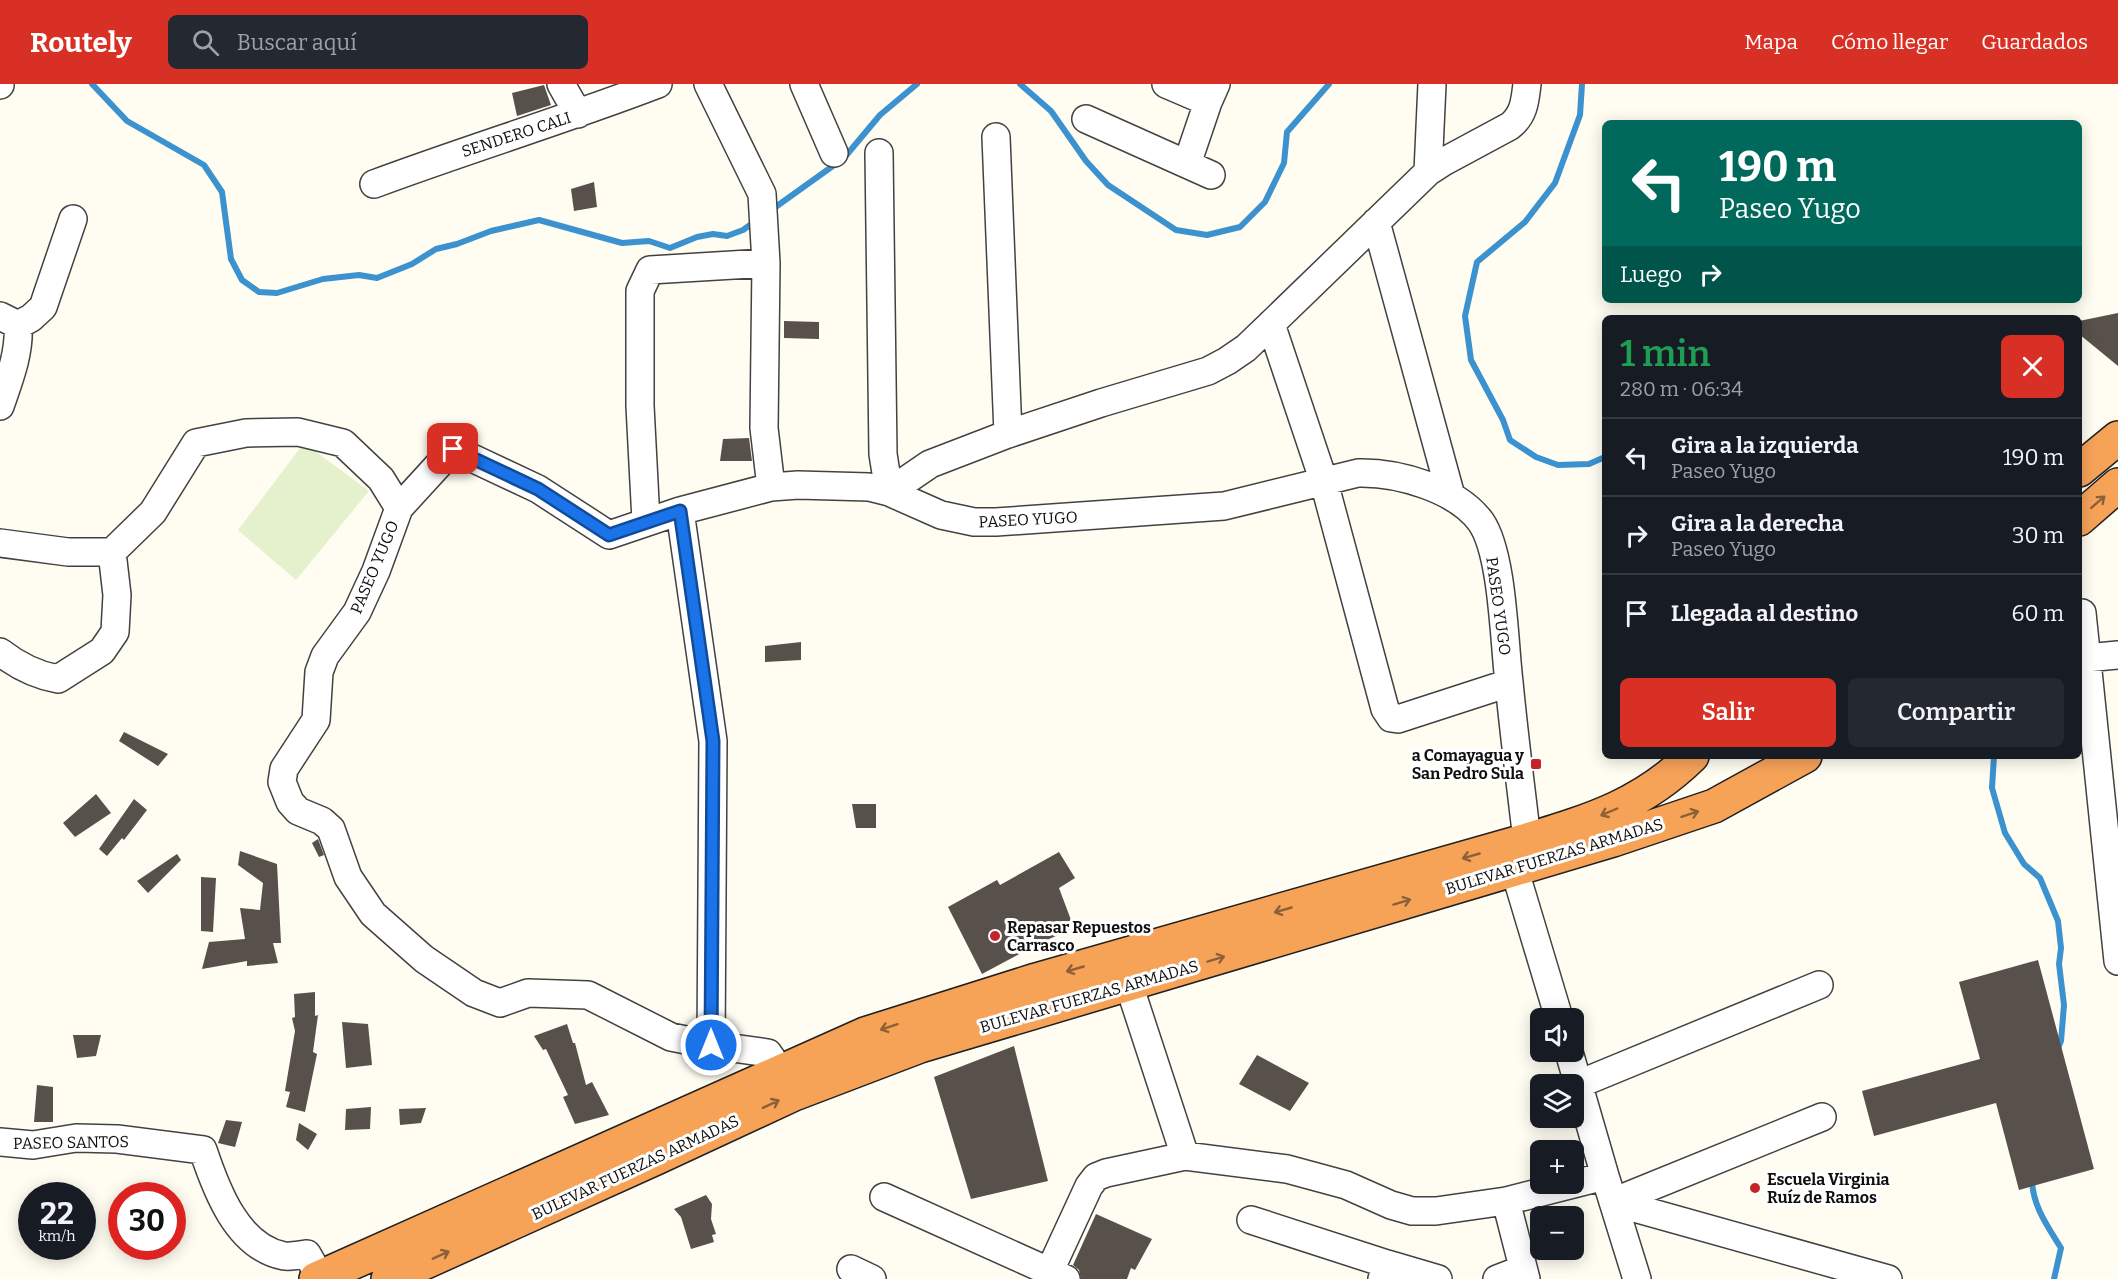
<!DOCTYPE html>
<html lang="es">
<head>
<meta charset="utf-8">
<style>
  body { margin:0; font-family:Bitter,serif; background:#242831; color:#f1f3f6; height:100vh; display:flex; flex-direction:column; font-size:22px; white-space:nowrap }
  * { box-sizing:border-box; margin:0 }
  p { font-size:20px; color:#9ea1a6 }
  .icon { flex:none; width:33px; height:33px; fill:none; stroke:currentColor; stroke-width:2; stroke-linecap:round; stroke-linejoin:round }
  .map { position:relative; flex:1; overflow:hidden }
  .details { position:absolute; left:1602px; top:231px; width:480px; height:444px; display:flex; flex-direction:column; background:#171b24; border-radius:9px; box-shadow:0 3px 15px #0003 }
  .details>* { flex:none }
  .hud { position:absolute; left:1602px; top:36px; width:480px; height:183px; border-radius:9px; box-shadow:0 3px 15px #0003; background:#00695c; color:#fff; overflow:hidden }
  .controls { position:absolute; left:1530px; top:924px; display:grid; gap:12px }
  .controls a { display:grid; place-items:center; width:54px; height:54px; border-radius:9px; background:#171b24; box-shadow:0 3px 15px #0003; font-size:30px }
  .speed { position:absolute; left:18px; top:1098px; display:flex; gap:12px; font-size:30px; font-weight:700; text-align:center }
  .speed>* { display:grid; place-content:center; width:78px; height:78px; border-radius:50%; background:#171b24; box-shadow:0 3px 15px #0003; line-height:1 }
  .speed small { font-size:15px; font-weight:400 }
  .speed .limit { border:9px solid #d22; background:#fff; color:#111 }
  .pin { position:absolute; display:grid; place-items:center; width:51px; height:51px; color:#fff; margin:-26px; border-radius:12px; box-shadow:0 3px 9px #0006 }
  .me { position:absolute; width:66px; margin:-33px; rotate:0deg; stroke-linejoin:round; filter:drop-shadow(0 0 4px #0008) }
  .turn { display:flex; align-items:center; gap:21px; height:126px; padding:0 18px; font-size:27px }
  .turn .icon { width:78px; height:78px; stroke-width:2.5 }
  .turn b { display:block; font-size:42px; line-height:51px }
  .then { display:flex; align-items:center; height:57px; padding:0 18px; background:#0003; gap:12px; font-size:22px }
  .round { display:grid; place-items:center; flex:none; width:63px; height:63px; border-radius:9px; background:#242831 }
  .summary { display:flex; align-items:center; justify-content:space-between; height:102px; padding:0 18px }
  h1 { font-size:36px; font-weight:600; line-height:45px; color:#1e9e55 }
  .action { display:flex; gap:12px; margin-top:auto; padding:12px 18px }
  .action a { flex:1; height:69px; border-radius:9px; background:#d93025; color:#fff; font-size:24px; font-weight:600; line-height:69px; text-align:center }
  .action a+a { background:#242831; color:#f1f3f6 }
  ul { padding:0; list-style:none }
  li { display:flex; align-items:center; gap:18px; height:78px; padding:0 18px; border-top:2px solid #363941 }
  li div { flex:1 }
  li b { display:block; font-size:22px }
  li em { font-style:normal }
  header { display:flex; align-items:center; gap:36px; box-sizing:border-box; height:84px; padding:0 30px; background:#d93025; color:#fff }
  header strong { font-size:28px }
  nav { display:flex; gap:33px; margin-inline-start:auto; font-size:21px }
  .search { width:420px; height:54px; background:#242831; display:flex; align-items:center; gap:15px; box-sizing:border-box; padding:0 21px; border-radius:9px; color:#9ea1a6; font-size:22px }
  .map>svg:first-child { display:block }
  .pitch { fill:#e4f1cc }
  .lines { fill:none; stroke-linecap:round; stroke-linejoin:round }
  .stream { stroke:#3b92cf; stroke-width:6 }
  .building { fill:#58504b }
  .minor-casing { stroke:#424242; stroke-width:30 }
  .highway-casing { stroke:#202020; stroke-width:36 }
  .minor { stroke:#fff; stroke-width:27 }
  .highway { stroke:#f6a358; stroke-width:33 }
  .oneway { stroke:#8e6037 }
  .route-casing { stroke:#114b97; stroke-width:15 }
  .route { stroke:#1a73e8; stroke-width:10 }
  .poi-dot { fill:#c22429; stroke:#fff; stroke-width:2 }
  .labels { text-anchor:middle; stroke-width:6; stroke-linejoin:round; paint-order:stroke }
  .street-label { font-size:16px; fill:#0f0f0f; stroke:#fff }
  .poi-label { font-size:16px; font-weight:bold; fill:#0f0f0f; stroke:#fff; text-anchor:start }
</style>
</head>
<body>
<header>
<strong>Routely</strong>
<div class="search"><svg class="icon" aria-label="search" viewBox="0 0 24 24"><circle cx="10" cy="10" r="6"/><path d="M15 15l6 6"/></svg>Buscar aquí</div>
<nav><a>Mapa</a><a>Cómo llegar</a><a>Guardados</a></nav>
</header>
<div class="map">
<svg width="2118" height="1195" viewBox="0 0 2118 1195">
  <rect width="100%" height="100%" fill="#fffdf1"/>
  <path class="pitch" d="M 304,359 L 369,407 L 296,496 L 238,446 Z"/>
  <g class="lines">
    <path class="stream" d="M 92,0 L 127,37 L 204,81 L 222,108 L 231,175 L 242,196 L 259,208 L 277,209 L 323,195 L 359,191 L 377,194 L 412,180 L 436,165 L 457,160 L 491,147 L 539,136 L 622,159 L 649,157 L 670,164 L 697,153 L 713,150 L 727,152 L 743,146 L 757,136
      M 1020,0 L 1051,27 L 1086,77 L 1108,101 L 1176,146 L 1207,151 L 1240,143 L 1265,118 L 1284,79 L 1287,48 L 1329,0
      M 1582,0 L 1580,31 L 1555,99 L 1525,138 L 1477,178 L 1465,232 L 1471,276 L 1503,336 L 1510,356 L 1536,373 L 1558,381 L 1589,380 L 1605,373
      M 770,127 L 844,74 L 880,31 L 917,0
      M 1994,672 L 1992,704 L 2005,749 L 2024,780 L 2040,794 L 2058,837 L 2061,864 L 2059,880 L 2064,921 L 2061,957 L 2057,966
      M 2032,1095 C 2032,1121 2048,1143 2061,1164 L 2054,1195"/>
  </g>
  <path class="building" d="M 544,1 L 551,21 L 517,32 L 512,9 Z
    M 594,98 L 597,123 L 574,127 L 571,105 Z
    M 2118,229 L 2118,282 L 2079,250 L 2079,237 Z
    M 784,237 L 819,238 L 819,255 L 784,254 Z
    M 749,354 L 752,377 L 720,377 L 723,355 Z
    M 801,558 L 801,576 L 765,578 L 765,562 Z
    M 124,648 L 168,670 L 158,682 L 119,657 Z
    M 96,710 L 111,729 L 75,753 L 63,739 Z
    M 134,715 L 147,726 L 124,756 L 122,754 L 107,772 L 99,765 Z
    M 852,720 L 876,720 L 876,744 L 856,744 Z
    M 318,755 L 324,771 L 319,773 L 312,759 Z
    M 240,767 L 277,780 L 281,859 L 273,859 L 278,879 L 247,882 L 247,877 L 202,885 L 209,858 L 245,855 L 240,824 L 260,826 L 263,799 L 238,781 Z
    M 1059,768 L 1075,794 L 1059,804 L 1074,844 L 1040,859 L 982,890 L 948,823 L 997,796 L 1000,801 Z
    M 177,770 L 181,776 L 148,809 L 137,797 Z
    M 201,793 L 216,794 L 213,848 L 201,847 Z
    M 2038,876 L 2094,1085 L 2019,1106 L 1996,1019 L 1874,1052 L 1862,1007 L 1980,975 L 1959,898 Z
    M 315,908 L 315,932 L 318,931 L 313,968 L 317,970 L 305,1028 L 286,1023 L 290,1008 L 285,1007 L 295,947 L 292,934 L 295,933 L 294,910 Z
    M 342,938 L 368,940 L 372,981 L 346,984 Z
    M 567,940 L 573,959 L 575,959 L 586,1001 L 592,998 L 609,1031 L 575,1040 L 563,1013 L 568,1011 L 546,965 L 543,966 L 534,952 Z
    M 73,951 L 101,951 L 96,972 L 77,974 Z
    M 1014,962 L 1048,1097 L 971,1115 L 934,993 Z
    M 1257,971 L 1309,999 L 1290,1027 L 1239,1000 Z
    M 37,1001 L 53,1003 L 53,1038 L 34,1038 Z
    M 371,1023 L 370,1045 L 345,1046 L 346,1025 Z
    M 426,1024 L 421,1039 L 400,1041 L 399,1025 Z
    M 226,1036 L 242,1038 L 235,1063 L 218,1059 Z
    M 299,1039 L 317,1050 L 308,1066 L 296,1056 Z
    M 706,1111 L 712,1120 L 711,1135 L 716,1150 L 712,1151 L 714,1158 L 691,1165 L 681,1133 L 674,1125 Z
    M 1096,1130 L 1152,1155 L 1135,1186 L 1131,1184 L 1127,1195 L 1081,1195 L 1079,1186 L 1073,1181 Z"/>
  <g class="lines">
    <g class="minor-casing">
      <path id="minor" d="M 561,0 L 578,30
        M 708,0 L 762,110 L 766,179 L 764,344 L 771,403
        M 804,0 L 834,69
        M 1166,0 L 1208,18
        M 0,1 L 0,0
        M 1086,35 L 1211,91
        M 996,53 L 1008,350
        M 879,69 L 883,370 L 889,408 L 930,380 L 1008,350 L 1101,319 L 1208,287 L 1227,277 L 1246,264 L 1271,240 L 1428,88 L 1445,77 L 1510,42 C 1524,31 1525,17 1527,0
        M 1187,80 L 1208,18 L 1216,0
        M 1428,88 L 1432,0
        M 374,100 C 468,65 564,36 658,0
        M 1376,138 L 1451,412
        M 0,232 L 18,241 C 20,269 9,296 0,322
        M 1271,240 L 1324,398 L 1385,625 L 1391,634 L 1398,635 L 1509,599
        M 18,241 L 31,234 L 43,223 L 73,135
        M 680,427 L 713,657 L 711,961
        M 646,437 L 640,322 L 640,207 L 650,186 L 766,179
        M 0,459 L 68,468 L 112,468 L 153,428 L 196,359 L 246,349 L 298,348 L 343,359 L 381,395 L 399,424
        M 2082,529 L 2118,877
        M 0,568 C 18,582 35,591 58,595 L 102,567 L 115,548 L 117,511 L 112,468
        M 2086,574 L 2118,571
        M 1514,784 L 1559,934
        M 1129,901 L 1185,1072
        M 1569,968 L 1605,1092 L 1637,1195
        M 781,988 L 768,969 L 711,961 L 671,953 L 588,911 L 528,909 L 500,919 L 474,909 L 424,875 L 373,830 L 348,793 L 331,745 L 322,737 L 298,727 L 290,718 L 282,698 L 284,685 L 316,636 L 319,588 L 325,572 L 357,528 L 376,487 L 399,424 L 453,365 L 538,405 L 609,451 L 680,427 L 771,403 L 798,401 L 869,403 L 889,408 L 941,431 L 974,438 L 996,438 L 1224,422 L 1358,389 C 1398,388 1457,405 1481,438 C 1503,470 1504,558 1509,598 C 1514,651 1521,704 1527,756
        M 1579,1000 L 1819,901
        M 0,1058 L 33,1061 L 76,1054 L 117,1055 L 203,1066 C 216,1105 237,1163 284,1172 C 291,1173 299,1171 307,1170 L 320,1193
        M 884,1113 L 1066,1195
        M 1506,1117 L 1526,1195
        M 1613,1118 L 1888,1195
        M 1613,1118 L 1822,1033
        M 1251,1136 L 1387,1180 L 1382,1195
        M 1387,1180 L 1438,1195
        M 851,1185 L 872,1195
        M 1046,1195 L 1089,1102 L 1096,1093 L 1106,1089 L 1185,1072 L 1287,1085 L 1346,1101 L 1391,1121 L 1412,1127 L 1436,1127 L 1506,1117 L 1605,1092
        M 1497,1195 L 1523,1185"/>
    </g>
    <g class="highway-casing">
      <path id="highway" d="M 2079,386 L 2118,354
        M 2079,435 L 2118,401
        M 316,1195 L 865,950 L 1036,896 L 1527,756 C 1592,736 1642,721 1692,672
        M 388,1195 L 656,1074 L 794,1010 L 920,962 L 1613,756 L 1714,722 L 1805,672"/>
    </g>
    <use href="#minor" class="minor"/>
    <use href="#highway" class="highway"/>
  </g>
  <defs><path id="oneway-shaft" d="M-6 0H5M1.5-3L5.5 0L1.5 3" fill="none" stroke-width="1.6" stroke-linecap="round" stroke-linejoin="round" transform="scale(1.5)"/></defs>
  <g class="oneway">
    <use href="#oneway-shaft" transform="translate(2098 418) rotate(-41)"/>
    <use href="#oneway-shaft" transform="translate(1609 728) rotate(157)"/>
    <use href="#oneway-shaft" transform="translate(1690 730) rotate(-18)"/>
    <use href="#oneway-shaft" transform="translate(1471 772) rotate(164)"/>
    <use href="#oneway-shaft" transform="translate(1402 818) rotate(-17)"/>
    <use href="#oneway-shaft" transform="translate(1283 826) rotate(164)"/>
    <use href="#oneway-shaft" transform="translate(1216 875) rotate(-17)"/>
    <use href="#oneway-shaft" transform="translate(1075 885) rotate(164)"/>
    <use href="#oneway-shaft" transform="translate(889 943) rotate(162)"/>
    <use href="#oneway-shaft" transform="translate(771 1020) rotate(-25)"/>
    <use href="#oneway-shaft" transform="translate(441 1171) rotate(-24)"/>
  </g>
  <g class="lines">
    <g class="route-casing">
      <path id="route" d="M 453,365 L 538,405 L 609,451 L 680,427 L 713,657 L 711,961"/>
    </g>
    <use href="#route" class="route"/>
  </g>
  <g class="poi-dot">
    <rect x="1530" y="674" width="12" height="12" rx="3"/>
    <circle cx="995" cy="852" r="6"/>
    <circle cx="1755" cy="1104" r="6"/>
  </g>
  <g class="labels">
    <g class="street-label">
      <text transform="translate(516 50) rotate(-18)" y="6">SENDERO CALI</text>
      <text transform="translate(1028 435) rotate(-3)" y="6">PASEO YUGO</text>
      <text transform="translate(374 483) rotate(-67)" y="6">PASEO YUGO</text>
      <text transform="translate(1499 522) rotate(82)" y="6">PASEO YUGO</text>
      <text transform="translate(1554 772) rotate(-17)" y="6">BULEVAR FUERZAS ARMADAS</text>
      <text transform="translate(1089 912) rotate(-16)" y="6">BULEVAR FUERZAS ARMADAS</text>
      <text transform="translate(71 1058) rotate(-1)" y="6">PASEO SANTOS</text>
      <text transform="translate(635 1083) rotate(-25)" y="6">BULEVAR FUERZAS ARMADAS</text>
    </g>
    <g class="poi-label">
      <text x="1524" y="677" text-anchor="end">a Comayagua y<tspan x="1524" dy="18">San Pedro Sula</tspan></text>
      <text x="1007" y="849">Repasar Repuestos<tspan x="1007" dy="18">Carrasco</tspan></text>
      <text x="1767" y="1101">Escuela Virginia<tspan x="1767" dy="18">Ruíz de Ramos</tspan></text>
    </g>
  </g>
</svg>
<div class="controls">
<a><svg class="icon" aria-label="sound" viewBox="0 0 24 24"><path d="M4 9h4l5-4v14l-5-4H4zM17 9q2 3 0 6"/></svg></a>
<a><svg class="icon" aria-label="layers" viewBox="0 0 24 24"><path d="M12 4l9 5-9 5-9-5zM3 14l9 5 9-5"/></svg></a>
<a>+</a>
<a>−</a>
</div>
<div class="speed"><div>22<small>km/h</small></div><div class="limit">30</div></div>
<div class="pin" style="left:453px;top:365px;background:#d93025"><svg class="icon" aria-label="arrive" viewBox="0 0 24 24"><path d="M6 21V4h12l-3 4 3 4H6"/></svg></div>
<svg class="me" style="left:711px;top:961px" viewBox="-20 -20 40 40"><circle r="17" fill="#1a73e8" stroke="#fff" stroke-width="3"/><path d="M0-11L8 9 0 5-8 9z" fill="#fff"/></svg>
<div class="hud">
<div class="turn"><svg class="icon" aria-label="left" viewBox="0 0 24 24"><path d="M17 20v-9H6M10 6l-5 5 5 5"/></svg><div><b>190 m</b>Paseo Yugo</div></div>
<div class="then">Luego<svg class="icon" aria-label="right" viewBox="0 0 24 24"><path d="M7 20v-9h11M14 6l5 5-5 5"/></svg></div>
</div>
<section class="details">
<div class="summary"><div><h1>1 min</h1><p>280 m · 06:34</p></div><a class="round" style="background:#d93025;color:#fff"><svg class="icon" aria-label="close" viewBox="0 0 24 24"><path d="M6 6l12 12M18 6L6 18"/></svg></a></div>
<ul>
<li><svg class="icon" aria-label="left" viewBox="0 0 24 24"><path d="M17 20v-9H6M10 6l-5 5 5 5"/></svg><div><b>Gira a la izquierda</b><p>Paseo Yugo</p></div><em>190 m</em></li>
<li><svg class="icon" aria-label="right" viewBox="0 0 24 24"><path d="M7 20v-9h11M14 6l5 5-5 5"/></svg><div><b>Gira a la derecha</b><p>Paseo Yugo</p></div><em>30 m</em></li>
<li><svg class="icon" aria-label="arrive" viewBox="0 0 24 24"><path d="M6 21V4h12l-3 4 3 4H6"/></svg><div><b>Llegada al destino</b></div><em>60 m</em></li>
</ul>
<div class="action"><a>Salir</a><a>Compartir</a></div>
</section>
</div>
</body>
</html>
